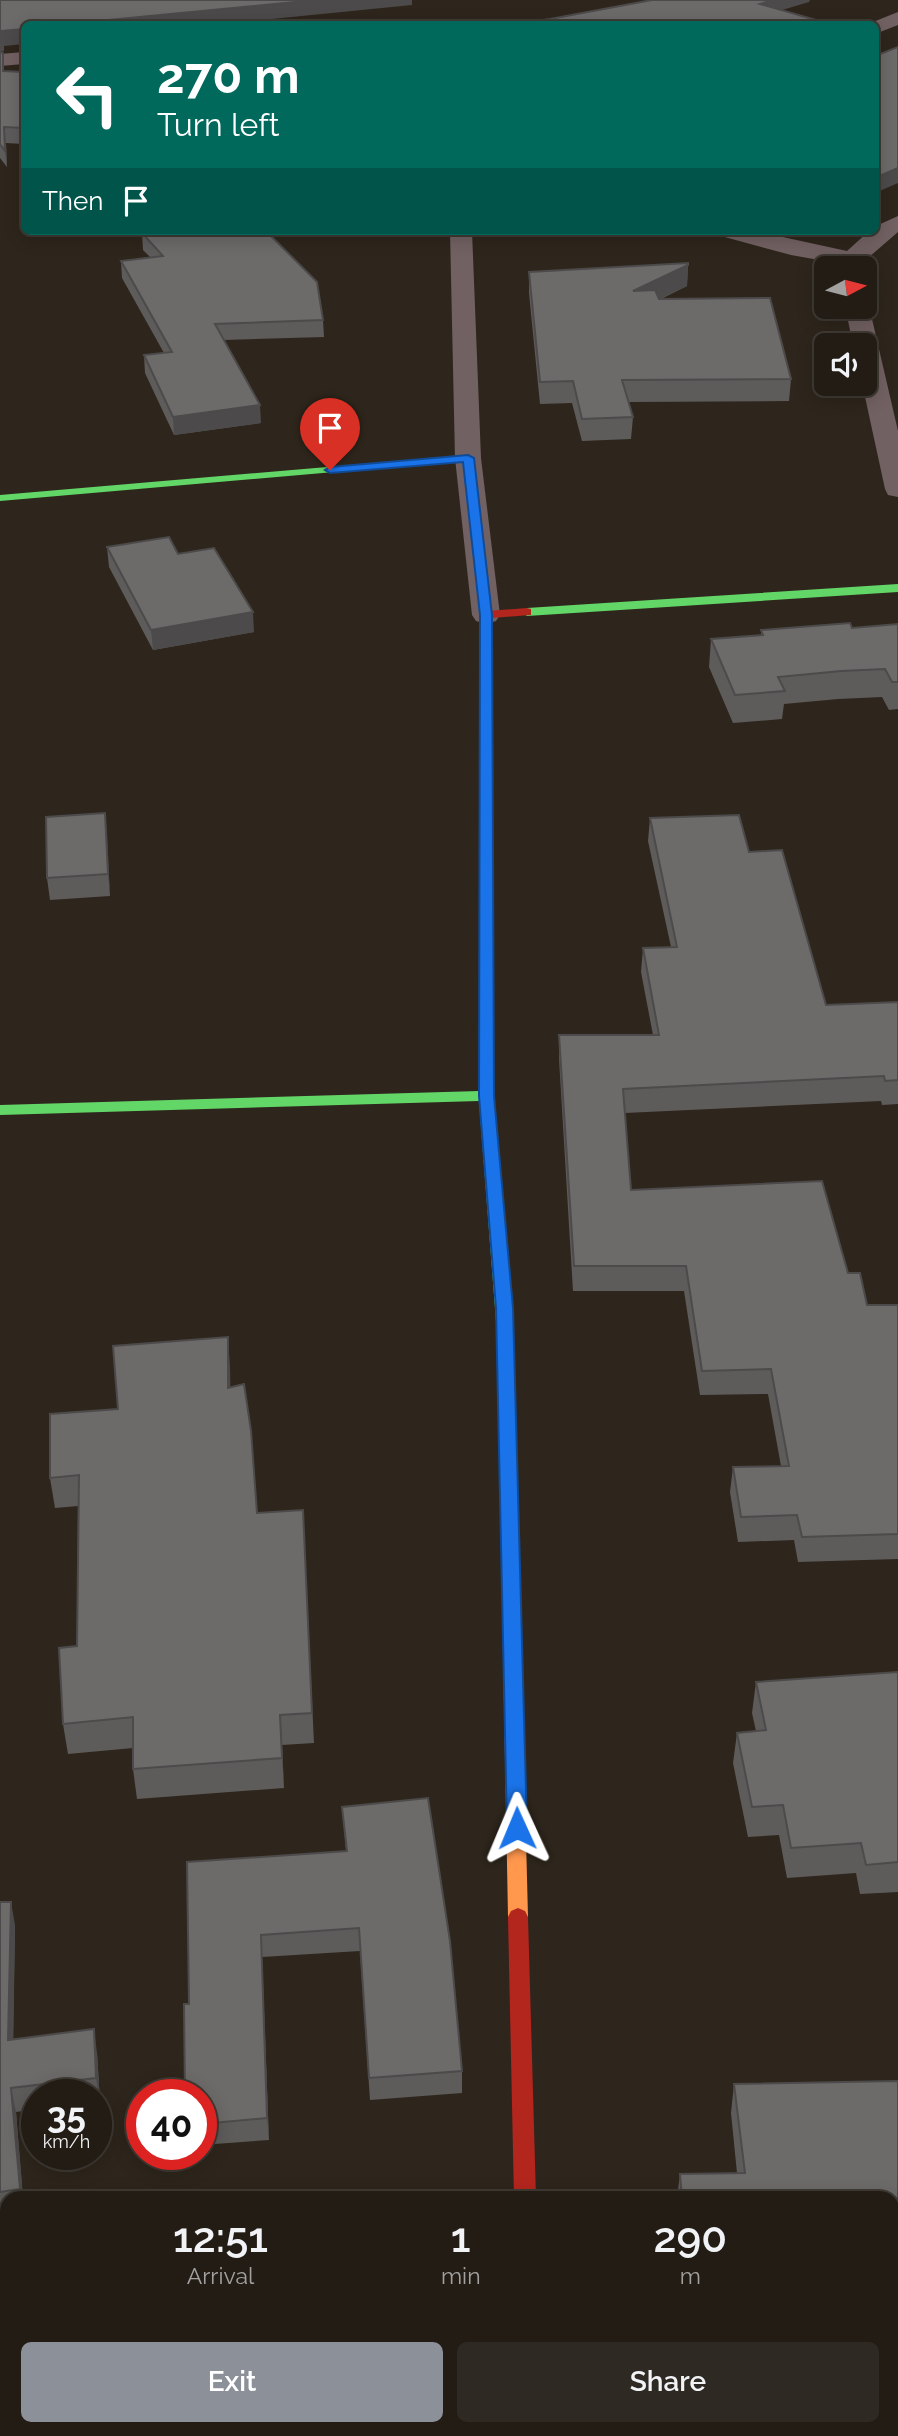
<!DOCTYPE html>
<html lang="en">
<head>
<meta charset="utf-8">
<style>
  body { margin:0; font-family:Raleway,sans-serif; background:#2e2922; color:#f1f3f6; height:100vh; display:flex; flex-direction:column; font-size:26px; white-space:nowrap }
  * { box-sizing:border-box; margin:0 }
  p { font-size:23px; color:#a2a1a0 }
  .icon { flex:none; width:38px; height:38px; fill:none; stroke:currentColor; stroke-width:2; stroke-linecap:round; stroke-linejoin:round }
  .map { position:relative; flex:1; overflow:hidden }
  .drawer { position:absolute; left:0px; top:2191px; width:900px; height:245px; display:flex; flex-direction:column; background:#221c15; border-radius:21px 21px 0 0; box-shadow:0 4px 18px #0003,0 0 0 2px #3f3a34 }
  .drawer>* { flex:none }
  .banner { position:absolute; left:21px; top:21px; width:858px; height:214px; border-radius:10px; box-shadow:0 4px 18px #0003,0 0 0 2px #3f3a34; background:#00695c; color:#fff; overflow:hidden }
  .needle { width:46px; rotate:83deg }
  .tools { position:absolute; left:814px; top:256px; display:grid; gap:14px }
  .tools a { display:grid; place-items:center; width:63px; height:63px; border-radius:10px; background:#221c15; box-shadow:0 4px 18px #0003,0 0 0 2px #3f3a34; font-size:35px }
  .speed { position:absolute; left:21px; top:2079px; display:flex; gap:14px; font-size:35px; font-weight:700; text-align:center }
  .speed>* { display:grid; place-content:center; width:91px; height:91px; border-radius:50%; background:#221c15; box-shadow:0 4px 18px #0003,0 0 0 2px #3f3a34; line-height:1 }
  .speed small { font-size:18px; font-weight:400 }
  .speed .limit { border:10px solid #d22; background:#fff; color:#111 }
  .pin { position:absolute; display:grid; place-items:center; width:60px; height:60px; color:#fff; margin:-72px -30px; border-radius:50% 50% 50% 0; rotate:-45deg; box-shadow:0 0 7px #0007 }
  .pin .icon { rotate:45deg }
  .me { position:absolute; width:77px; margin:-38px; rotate:359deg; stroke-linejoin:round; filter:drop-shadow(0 0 5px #0008) }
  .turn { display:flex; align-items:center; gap:24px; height:147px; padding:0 21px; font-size:32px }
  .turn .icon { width:91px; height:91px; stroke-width:2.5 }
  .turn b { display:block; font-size:49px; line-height:60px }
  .then { display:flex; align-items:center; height:66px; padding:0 21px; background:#0003; gap:14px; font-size:26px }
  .eta { display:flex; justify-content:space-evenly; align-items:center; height:119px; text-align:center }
  .eta b { font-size:42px; font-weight:600; line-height:49px }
  .action { display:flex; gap:14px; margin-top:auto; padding:14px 21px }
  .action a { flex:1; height:80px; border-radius:10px; background:#8c9099; color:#fff; font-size:28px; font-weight:600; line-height:80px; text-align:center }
  .action a+a { background:#2e2922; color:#f1f3f6 }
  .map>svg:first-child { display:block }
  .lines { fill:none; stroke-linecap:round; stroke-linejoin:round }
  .street { fill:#726162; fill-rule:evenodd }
  .fast { fill:#63d668; fill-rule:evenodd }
  .slow { fill:#ff974d; fill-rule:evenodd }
  .jam { fill:#b3261e; fill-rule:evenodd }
  .wall { fill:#5e5b5b }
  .shaded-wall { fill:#4c4a4a }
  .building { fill:#6d6a6a; stroke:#4c4a4a; stroke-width:2 }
  .route { fill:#1a73e8; stroke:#114b97; stroke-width:2 }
</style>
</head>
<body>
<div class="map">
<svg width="898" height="2436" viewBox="0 0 898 2436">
  <rect width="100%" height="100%" fill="#2e261c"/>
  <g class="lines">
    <path class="street" d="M 898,12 L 898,25 L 875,34 L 875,24 L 868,24 Z
      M 24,52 L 24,64 L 0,66 L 0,54 Z
      M 898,216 L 898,232 L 861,264 L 862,268 L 838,268 L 836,263 L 791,255 L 721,236 L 718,231 L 755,231 L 847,251 L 869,231 L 875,231 L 876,226 Z
      M 450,231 L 472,231 L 481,458 L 500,615 L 496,621 L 486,624 L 476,621 L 472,615 L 455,458 Z
      M 864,301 L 869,306 L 898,431 L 898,497 L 888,495 L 885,489 L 862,383 L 864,383 L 864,345 L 853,345 L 845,306 L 864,306 Z"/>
    <path class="fast" d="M 468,455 L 472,456 L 472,460 L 0,501 L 0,495 Z
      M 898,584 L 898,592 L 527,616 L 521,612 L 527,608 Z
      M 486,941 L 493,945 L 493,1096 L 513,1334 L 511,1338 L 499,1338 L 497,1334 L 479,1101 L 0,1115 L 0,1105 L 479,1091 L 479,945 Z"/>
    <path class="slow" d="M 505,1328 L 513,1334 L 528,1917 L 525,1923 L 518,1926 L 511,1923 L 508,1917 L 497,1334 Z
      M 516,2429 L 540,2429 L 540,2436 L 516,2436 Z"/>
    <path class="jam" d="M 527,608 L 531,609 L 531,615 L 492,618 L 493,945 L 486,949 L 479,945 L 480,615 L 486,611 Z
      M 518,1908 L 525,1911 L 528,1917 L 536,2198 L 514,2198 L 508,1917 L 511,1911 Z"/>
  </g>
  <path class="wall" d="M 0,52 L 4,71 L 24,72 L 24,144 L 6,143 L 7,167 L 0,158 Z
    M 142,233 L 323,320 L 324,337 L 224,340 L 261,423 L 174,435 L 145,373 L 144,355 L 164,353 L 122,278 L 121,261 L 150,257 L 143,250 Z
    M 688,265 L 687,286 L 661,299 L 791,379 L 789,401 L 628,402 L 633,417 L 631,439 L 582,441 L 572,403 L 540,404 L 529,293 L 529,272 Z
    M 107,547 L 178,554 L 254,632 L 153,650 L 109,567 Z
    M 898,624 L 898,709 L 889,710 L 882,697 L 838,699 L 784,704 L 782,719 L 733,723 L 709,667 L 711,639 L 761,635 L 761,630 L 852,628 Z
    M 105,813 L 110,896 L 50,900 L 47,878 Z
    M 650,818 L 749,852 L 826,1005 L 898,1002 L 898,1104 L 882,1105 L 881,1101 L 625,1113 L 631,1190 L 848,1273 L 867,1305 L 898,1305 L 898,1559 L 798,1562 L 794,1540 L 738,1542 L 730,1492 L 733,1467 L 781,1466 L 768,1394 L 700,1395 L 684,1291 L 573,1291 L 559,1059 L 559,1035 L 653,1035 L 641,972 L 643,948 L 671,947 L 648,841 Z
    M 228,1337 L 230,1388 L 257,1513 L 303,1510 L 314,1743 L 282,1745 L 284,1788 L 137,1799 L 133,1769 L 133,1748 L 68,1754 L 63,1724 L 77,1646 L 78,1506 L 55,1508 L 50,1478 L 118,1409 Z
    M 898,1672 L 898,1892 L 860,1894 L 856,1873 L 787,1878 L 779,1835 L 748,1837 L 733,1763 L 737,1733 L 756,1731 L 752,1713 L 756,1682 Z
    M 342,1807 L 462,2071 L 462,2093 L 370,2100 L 360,1951 L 262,1957 L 269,2140 L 201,2145 L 201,2095 L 189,2004 L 346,1851 Z
    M 0,1902 L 15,1925 L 13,2039 L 97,2053 L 100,2101 L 96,2102 L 96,2095 L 37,2095 L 37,2109 L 16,2112 L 23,2198 L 7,2198 L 7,2215 L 0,2216 Z
    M 898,2081 L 898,2396 L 892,2396 L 892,2198 L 677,2198 L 680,2174 L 737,2173 L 731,2113 L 734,2084 Z"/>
  <path class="shaded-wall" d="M 316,0 L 412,0 L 412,5 L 220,24 L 67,24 Z
    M 773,0 L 810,0 L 809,2 L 759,17 L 760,4 Z
    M 24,29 L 24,44 L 4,46 L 4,51 L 0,52 L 0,36 L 2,31 Z
    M 4,127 L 6,143 L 7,167 L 5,151 Z
    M 898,168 L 898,183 L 875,193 L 875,178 Z
    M 688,265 L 687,286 L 632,312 L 633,291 Z
    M 260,405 L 261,423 L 174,435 L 173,417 Z
    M 253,612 L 254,632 L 153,650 L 151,630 Z
    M 105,813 L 107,834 L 110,896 L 108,874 Z
    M 228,1337 L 230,1367 L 231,1418 L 228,1388 Z
    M 280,1715 L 282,1745 L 284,1788 L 282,1758 Z
    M 11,1902 L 15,1925 L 13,2063 L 8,2040 Z
    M 261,1935 L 262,1957 L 269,2140 L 267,2118 Z
    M 94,2029 L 97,2053 L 100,2101 L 96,2078 Z
    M 11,2088 L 16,2112 L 23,2198 L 21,2198 L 20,2189 Z
    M 0,2291 L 4,2345 L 0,2328 Z
    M 43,2429 L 49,2429 L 49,2436 L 43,2436 Z"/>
  <path class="building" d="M 0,0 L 316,0 L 67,24 L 24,24 L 24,29 L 2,31 L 2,36 L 0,36 Z
    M 652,0 L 773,0 L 760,4 L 830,24 L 513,24 L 550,19 Z
    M 898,47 L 898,168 L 875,178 L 875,56 Z
    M 0,52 L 3,53 L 3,71 L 24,72 L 24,128 L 4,127 L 5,151 L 0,144 Z
    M 156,231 L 266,231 L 317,282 L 323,320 L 215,324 L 260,405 L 173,417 L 144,355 L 172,352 L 121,261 L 163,256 L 142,233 Z
    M 688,263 L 688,265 L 633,291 L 655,290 L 659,299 L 770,298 L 791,379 L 622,380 L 633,417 L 582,419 L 573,381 L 540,382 L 529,272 Z
    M 169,537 L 178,554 L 214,548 L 253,612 L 151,630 L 107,547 Z
    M 850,623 L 852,628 L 898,624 L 898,682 L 892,682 L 885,669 L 841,671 L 778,677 L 785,691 L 735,695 L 711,639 L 763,635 L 761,630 Z
    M 105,813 L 108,874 L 47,878 L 46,817 Z
    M 739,815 L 749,852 L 782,850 L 826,1005 L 898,1002 L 898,1080 L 885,1081 L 884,1076 L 623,1089 L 631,1190 L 822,1181 L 848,1273 L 860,1273 L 867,1305 L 898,1305 L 898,1534 L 802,1537 L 797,1515 L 741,1517 L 733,1467 L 789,1466 L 771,1369 L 702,1371 L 686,1266 L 574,1266 L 559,1035 L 659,1035 L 643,948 L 677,947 L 650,818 Z
    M 228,1337 L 228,1388 L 244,1384 L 251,1431 L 257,1513 L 303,1510 L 312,1713 L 280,1715 L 282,1758 L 133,1769 L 133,1717 L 63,1724 L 59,1648 L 77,1646 L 79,1475 L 50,1478 L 50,1414 L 118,1409 L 113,1346 Z
    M 898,1672 L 898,1862 L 866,1865 L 861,1843 L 791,1848 L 783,1805 L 752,1807 L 737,1733 L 766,1730 L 756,1682 Z
    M 428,1798 L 450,1941 L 462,2071 L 369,2078 L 359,1928 L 261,1935 L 267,2118 L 201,2124 L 201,2095 L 185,2095 L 184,2004 L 189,2004 L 187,1862 L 347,1851 L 342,1807 Z
    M 0,1902 L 11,1902 L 8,2040 L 94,2029 L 96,2078 L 11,2088 L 20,2189 L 0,2192 Z
    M 898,2081 L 898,2369 L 892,2369 L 892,2198 L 682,2198 L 680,2174 L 745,2173 L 734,2084 Z
    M 0,2322 L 7,2322 L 7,2429 L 43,2429 L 43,2436 L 0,2436 Z"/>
  <path class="route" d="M 468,455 L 474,458 L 492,615 L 494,1096 L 513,1308 L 527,1828 L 524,1834 L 517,1836 L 510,1834 L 507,1828 L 496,1308 L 479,1096 L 480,615 L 463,462 L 330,473 L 325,470 L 330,467 Z"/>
</svg>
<div class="tools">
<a><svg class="needle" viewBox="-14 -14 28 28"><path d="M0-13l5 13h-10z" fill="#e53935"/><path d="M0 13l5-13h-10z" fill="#a2a1a0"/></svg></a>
<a><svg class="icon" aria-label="sound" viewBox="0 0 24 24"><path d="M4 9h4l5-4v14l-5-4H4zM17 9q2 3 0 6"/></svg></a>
</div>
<div class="speed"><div>35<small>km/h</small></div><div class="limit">40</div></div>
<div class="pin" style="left:330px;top:470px;background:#d93025"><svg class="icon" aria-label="arrive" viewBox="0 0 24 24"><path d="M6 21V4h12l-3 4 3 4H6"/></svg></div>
<svg class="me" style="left:517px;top:1828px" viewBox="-20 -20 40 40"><path d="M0-17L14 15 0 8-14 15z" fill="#1a73e8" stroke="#fff" stroke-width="4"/></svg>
<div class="banner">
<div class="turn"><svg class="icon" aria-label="left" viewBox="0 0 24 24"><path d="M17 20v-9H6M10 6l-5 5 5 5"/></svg><div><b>270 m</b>Turn left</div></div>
<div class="then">Then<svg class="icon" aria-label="arrive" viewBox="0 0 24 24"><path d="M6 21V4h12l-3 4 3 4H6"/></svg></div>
</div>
<section class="drawer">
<div class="eta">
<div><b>12:51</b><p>Arrival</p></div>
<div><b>1</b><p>min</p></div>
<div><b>290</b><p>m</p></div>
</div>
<div class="action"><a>Exit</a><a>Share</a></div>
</section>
</div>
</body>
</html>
